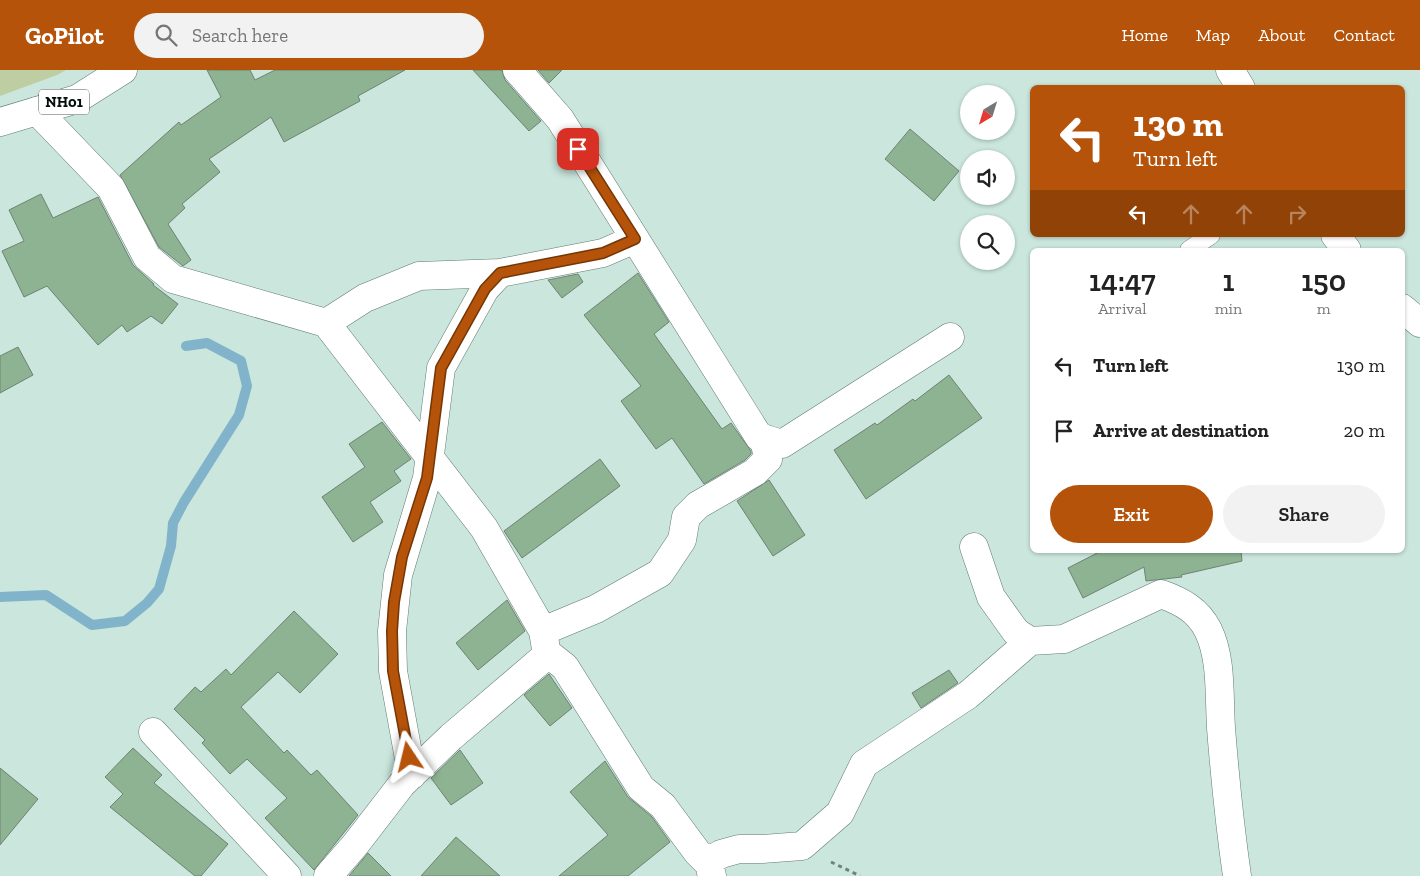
<!DOCTYPE html>
<html lang="en">
<head>
<meta charset="utf-8">
<style>
  body { margin:0; font-family:"Zilla Slab",serif; background:#f2f2f2; color:#222; height:100vh; display:flex; flex-direction:column; font-size:19px; white-space:nowrap }
  * { box-sizing:border-box; margin:0 }
  p { font-size:16px; color:#767676 }
  .icon { flex:none; width:28px; height:28px; fill:none; stroke:currentColor; stroke-width:2; stroke-linecap:round; stroke-linejoin:round }
  .map { position:relative; flex:1; overflow:hidden }
  .panel { position:absolute; left:1030px; top:178px; width:375px; height:305px; display:flex; flex-direction:column; background:#fff; border-radius:8px; box-shadow:0 1px 4px #0004 }
  .panel>* { flex:none }
  .top-card { position:absolute; left:1030px; top:15px; width:375px; height:152px; border-radius:8px; box-shadow:0 1px 4px #0004; background:#b45309; color:#fff; overflow:hidden }
  .needle { width:32px; rotate:218deg }
  .fabs { position:absolute; left:960px; top:15px; display:grid; gap:10px }
  .fabs a { display:grid; place-items:center; width:55px; height:55px; border-radius:50%; background:#fff; box-shadow:0 1px 4px #0004; font-size:25px }
  .pin { position:absolute; display:grid; place-items:center; width:42px; height:42px; color:#fff; margin:-21px; border-radius:10px; box-shadow:0 2px 8px #0006 }
  .me { position:absolute; width:55px; margin:-28px; rotate:350deg; stroke-linejoin:round; filter:drop-shadow(0 0 4px #0008) }
  .turn { display:flex; align-items:center; gap:18px; height:105px; padding:0 20px; font-size:22px }
  .turn .icon { width:65px; height:65px; stroke-width:2.5 }
  .turn b { display:block; font-size:35px; line-height:42px }
  .lanes { display:flex; align-items:center; height:48px; padding:0 20px; background:#0003; justify-content:center; gap:25px; direction:ltr }
  .lanes .off { opacity:.35 }
  .eta { display:flex; justify-content:space-evenly; align-items:center; height:85px; text-align:center }
  .eta b { font-size:30px; font-weight:600; line-height:35px }
  .action { display:flex; gap:10px; margin-top:auto; padding:10px 20px }
  .action a { flex:1; height:58px; border-radius:30px; background:#b45309; color:#fff; font-size:20px; font-weight:600; line-height:58px; text-align:center }
  .action a+a { background:#f2f2f2; color:#222 }
  ul { padding:0; list-style:none }
  li { display:flex; align-items:center; gap:15px; height:65px; padding:0 20px }
  li div { flex:1 }
  li b { display:block; font-size:19px }
  li em { font-style:normal }
  header { display:flex; align-items:center; gap:30px; box-sizing:border-box; height:70px; padding:0 25px; background:#b45309; color:#fff }
  header strong { font-size:24px }
  nav { display:flex; gap:28px; margin-inline-start:auto; font-size:18px }
  .search { width:350px; height:45px; background:#f2f2f2; display:flex; align-items:center; gap:12px; box-sizing:border-box; padding:0 18px; border-radius:28px; color:#767676; font-size:19px }
  .map>svg:first-child { display:block }
  .green { fill:#bfcda2 }
  .lines { fill:none; stroke-linecap:round; stroke-linejoin:round }
  .stream { stroke:#81b4ca; stroke-width:10 }
  .building { fill:#8db392; stroke:#708272 }
  .service-casing { stroke:#617b73; stroke-width:19 }
  .minor-casing { stroke:#617b73; stroke-width:29 }
  .trunk-casing { stroke:#617b73; stroke-width:29 }
  .path { stroke:#6f827b; stroke-width:3; stroke-dasharray:4 4; stroke-linecap:butt }
  .service { stroke:#fff; stroke-width:18 }
  .minor { stroke:#fff; stroke-width:28 }
  .trunk { stroke:#fff; stroke-width:28 }
  .route-casing { stroke:#753606; stroke-width:12 }
  .route { stroke:#b45309; stroke-width:9 }
  .labels { text-anchor:middle; stroke-width:4.5; stroke-linejoin:round; paint-order:stroke }
  .shield { fill:#fff; stroke:#505654; stroke-width:1 }
  .shield-label { font-size:15px; font-weight:bold; fill:#050e0b }
</style>
</head>
<body>
<header>
<strong>GoPilot</strong>
<div class="search"><svg class="icon" aria-label="search" viewBox="0 0 24 24"><circle cx="10" cy="10" r="6"/><path d="M15 15l6 6"/></svg>Search here</div>
<nav><a>Home</a><a>Map</a><a>About</a><a>Contact</a></nav>
</header>
<div class="map">
<svg width="1420" height="806" viewBox="0 0 1420 806">
  <rect width="100%" height="100%" fill="#cae6dd"/>
  <path class="green" d="M 0,0 L 66,0 L 57,5 L 0,26 Z"/>
  <g class="lines">
    <path class="stream" d="M 0,527 L 46,525 L 92,555 L 125,551 L 147,533 L 159,519 L 171,476 L 173,453 L 184,432 L 239,345 L 247,316 L 241,291 L 207,273 L 186,276"/>
  </g>
  <path class="building" d="M 207,0 L 250,0 L 255,10 L 275,0 L 405,0 L 358,26 L 360,31 L 284,72 L 271,47 L 209,89 L 220,102 L 182,134 L 185,138 L 168,154 L 191,190 L 183,196 L 159,177 L 120,105 L 179,52 L 181,55 L 221,27 Z
    M 473,0 L 502,0 L 505,10 L 541,51 L 529,61 Z
    M 538,0 L 562,0 L 549,13 Z
    M 910,59 L 959,101 L 934,131 L 885,89 Z
    M 41,124 L 53,148 L 98,127 L 133,195 L 154,214 L 153,215 L 178,234 L 162,254 L 151,246 L 127,262 L 122,255 L 98,275 L 47,216 L 24,227 L 2,181 L 24,171 L 9,140 Z
    M 638,203 L 669,252 L 654,264 L 722,359 L 731,353 L 751,381 L 751,384 L 745,390 L 704,414 L 672,368 L 656,379 L 621,331 L 641,316 L 584,245 Z
    M 578,204 L 583,212 L 562,228 L 548,210 Z
    M 18,277 L 33,305 L 0,323 L 0,286 Z
    M 949,305 L 982,348 L 866,429 L 834,380 L 875,353 L 877,355 L 913,329 L 915,331 Z
    M 382,352 L 411,389 L 394,401 L 401,411 L 370,432 L 383,452 L 353,472 L 322,427 L 365,397 L 349,374 Z
    M 600,389 L 620,416 L 522,488 L 504,461 Z
    M 769,410 L 805,465 L 773,486 L 737,431 Z
    M 1103,480 L 1241,480 L 1242,491 L 1181,505 L 1182,507 L 1146,511 L 1144,497 L 1083,528 L 1068,498 Z
    M 507,530 L 525,561 L 478,600 L 456,573 Z
    M 294,541 L 338,584 L 300,623 L 278,602 L 241,637 L 284,683 L 287,680 L 311,705 L 317,700 L 358,745 L 314,800 L 265,748 L 287,728 L 247,689 L 230,704 L 202,673 L 205,670 L 174,639 L 195,617 L 201,622 L 226,599 L 231,605 Z
    M 949,600 L 958,613 L 921,638 L 912,623 Z
    M 549,604 L 572,638 L 550,656 L 524,625 Z
    M 133,678 L 162,705 L 154,713 L 228,774 L 201,806 L 195,806 L 110,737 L 123,724 L 105,707 Z
    M 460,680 L 483,713 L 451,735 L 431,708 Z
    M 605,691 L 628,727 L 652,747 L 670,772 L 628,806 L 559,806 L 608,765 L 570,722 Z
    M 0,698 L 38,729 L 0,775 Z
    M 456,767 L 500,806 L 421,806 Z
    M 368,783 L 391,806 L 349,806 Z"/>
  <g class="lines">
    <g class="service-casing">
      <path id="service" d="M 1189,180 L 1211,165"/>
    </g>
    <g class="minor-casing">
      <path id="minor" d="M 517,0 L 560,49 L 759,367 L 782,374 L 950,267
        M 1230,0 L 1241,18
        M 37,41 L 111,118 L 147,187 L 173,209 L 326,253 L 484,458 L 543,561 L 547,585 L 451,667 L 402,714 L 355,775 L 328,806
        M 1335,165 L 1347,180
        M 1402,238 L 1420,253
        M 326,253 L 365,228 L 419,206 L 500,203 L 603,183 L 635,169
        M 974,477 L 991,527 L 1016,562 L 1030,571 L 1064,569 L 1161,524 C 1181,531 1198,540 1208,560 C 1222,588 1219,627 1221,658 C 1225,708 1230,757 1237,806
        M 543,561 L 596,539 L 660,503 L 682,470 L 686,447 L 698,435 L 755,402 L 768,389 L 764,368
        M 546,582 L 565,597 L 641,718 L 663,736 L 697,782 L 709,794 L 712,806
        M 153,662 L 287,806
        M 412,705 L 393,601 L 392,561 L 398,505 L 427,408 L 441,298 L 485,219 L 500,203
        M 709,794 L 714,788 L 721,784 L 739,779 L 762,779 L 802,776 L 840,743 L 864,694 L 968,625 L 1030,571"/>
    </g>
    <g class="trunk-casing">
      <path id="trunk" d="M 0,52 L 77,29 L 123,0"/>
    </g>
    <path class="path" d="M 831,792 L 860,806"/>
    <use href="#service" class="service"/>
    <use href="#minor" class="minor"/>
    <use href="#trunk" class="trunk"/>
  </g>
  <g class="lines">
    <g class="route-casing">
      <path id="route" d="M 409,687 L 393,601 L 392,561 L 394,532 L 402,487 L 427,408 L 441,298 L 485,219 L 500,203 L 603,183 L 635,169 L 578,79"/>
    </g>
    <use href="#route" class="route"/>
  </g>
  <g class="labels">
    <rect class="shield" x="39" y="19.5" width="50" height="25" rx="4"/>
    <g class="shield-label">
      <text x="64" y="37">NH01</text>
    </g>
  </g>
</svg>
<div class="fabs">
<a><svg class="needle" viewBox="-14 -14 28 28"><path d="M0-13l5 13h-10z" fill="#e53935"/><path d="M0 13l5-13h-10z" fill="#767676"/></svg></a>
<a><svg class="icon" aria-label="sound" viewBox="0 0 24 24"><path d="M4 9h4l5-4v14l-5-4H4zM17 9q2 3 0 6"/></svg></a>
<a><svg class="icon" aria-label="search" viewBox="0 0 24 24"><circle cx="10" cy="10" r="6"/><path d="M15 15l6 6"/></svg></a>
</div>
<div class="pin" style="left:578px;top:79px;background:#d93025"><svg class="icon" aria-label="arrive" viewBox="0 0 24 24"><path d="M6 21V4h12l-3 4 3 4H6"/></svg></div>
<svg class="me" style="left:409px;top:687px" viewBox="-20 -20 40 40"><path d="M0-17L14 15 0 8-14 15z" fill="#b45309" stroke="#fff" stroke-width="4"/></svg>
<div class="top-card">
<div class="turn"><svg class="icon" aria-label="left" viewBox="0 0 24 24"><path d="M17 20v-9H6M10 6l-5 5 5 5"/></svg><div><b>130 m</b>Turn left</div></div>
<div class="lanes"><svg class="icon" aria-label="left" viewBox="0 0 24 24"><path d="M17 20v-9H6M10 6l-5 5 5 5"/></svg><svg class="icon off" aria-label="ahead" viewBox="0 0 24 24"><path d="M12 20V5M6 11l6-6 6 6"/></svg><svg class="icon off" aria-label="ahead" viewBox="0 0 24 24"><path d="M12 20V5M6 11l6-6 6 6"/></svg><svg class="icon off" aria-label="right" viewBox="0 0 24 24"><path d="M7 20v-9h11M14 6l5 5-5 5"/></svg></div>
</div>
<section class="panel">
<div class="eta">
<div><b>14:47</b><p>Arrival</p></div>
<div><b>1</b><p>min</p></div>
<div><b>150</b><p>m</p></div>
</div>
<ul>
<li><svg class="icon" aria-label="left" viewBox="0 0 24 24"><path d="M17 20v-9H6M10 6l-5 5 5 5"/></svg><div><b>Turn left</b></div><em>130 m</em></li>
<li><svg class="icon" aria-label="arrive" viewBox="0 0 24 24"><path d="M6 21V4h12l-3 4 3 4H6"/></svg><div><b>Arrive at destination</b></div><em>20 m</em></li>
</ul>
<div class="action"><a>Exit</a><a>Share</a></div>
</section>
</div>
</body>
</html>
